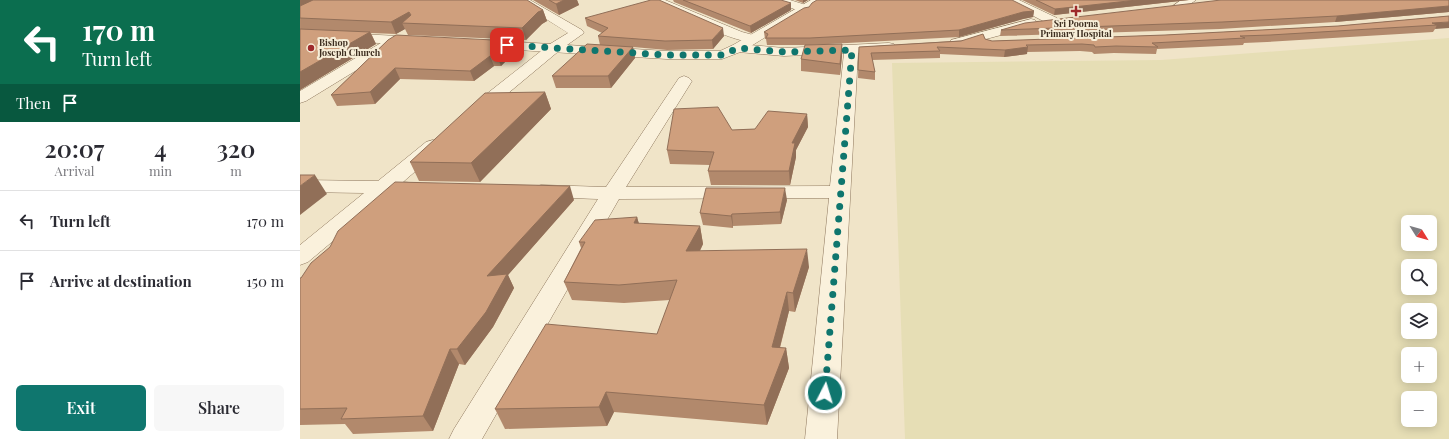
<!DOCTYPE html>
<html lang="en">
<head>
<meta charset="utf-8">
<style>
  body { margin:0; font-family:"Playfair Display",serif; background:#f7f7f7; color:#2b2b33; height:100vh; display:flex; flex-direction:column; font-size:15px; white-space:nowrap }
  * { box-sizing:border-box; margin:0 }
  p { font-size:13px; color:#7c7c81 }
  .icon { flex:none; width:22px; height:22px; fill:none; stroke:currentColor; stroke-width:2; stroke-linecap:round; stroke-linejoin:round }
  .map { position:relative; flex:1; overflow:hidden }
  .panel { display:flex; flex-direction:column; background:#fff; width:300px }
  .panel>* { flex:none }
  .guide { background:#0b6e4f; color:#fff; overflow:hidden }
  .needle { width:26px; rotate:127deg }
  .buttons { position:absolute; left:1101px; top:215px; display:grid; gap:8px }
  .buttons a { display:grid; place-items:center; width:36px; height:36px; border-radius:6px; background:#fff; box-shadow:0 2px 10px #0003; font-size:20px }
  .pin { position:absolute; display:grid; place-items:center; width:34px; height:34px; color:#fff; margin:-17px; border-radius:8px; box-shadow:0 2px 6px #0006 }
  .me { position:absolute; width:44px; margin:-22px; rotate:5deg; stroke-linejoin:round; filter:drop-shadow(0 0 3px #0008) }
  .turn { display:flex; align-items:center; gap:14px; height:84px; padding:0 16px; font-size:18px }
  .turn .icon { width:52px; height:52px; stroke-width:2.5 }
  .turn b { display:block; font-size:28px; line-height:34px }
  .then { display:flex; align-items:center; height:38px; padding:0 16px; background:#0003; gap:8px; font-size:15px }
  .eta { display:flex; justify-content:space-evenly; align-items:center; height:68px; text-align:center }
  .eta b { font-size:24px; font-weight:600; line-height:28px }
  .cta { display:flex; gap:8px; margin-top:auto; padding:8px 16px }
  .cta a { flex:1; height:46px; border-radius:6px; background:#0f766e; color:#fff; font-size:16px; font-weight:600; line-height:46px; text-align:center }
  .cta a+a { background:#f7f7f7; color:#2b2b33 }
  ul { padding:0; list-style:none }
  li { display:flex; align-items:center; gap:12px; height:60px; padding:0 16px; border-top:1px solid #e1e1e2 }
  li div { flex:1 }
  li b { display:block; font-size:15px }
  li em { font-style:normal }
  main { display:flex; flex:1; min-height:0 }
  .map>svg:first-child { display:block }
  .farmland { fill:#e6deb5; fill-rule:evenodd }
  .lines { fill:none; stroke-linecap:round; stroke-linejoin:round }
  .minor-casing { stroke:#8d765c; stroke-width:1 }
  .tertiary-casing { stroke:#8d765c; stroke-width:1 }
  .minor { fill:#faf1dc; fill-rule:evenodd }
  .tertiary { fill:#faf1dc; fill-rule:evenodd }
  .wall { fill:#b2896c }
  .shaded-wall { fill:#916f58 }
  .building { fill:#cf9f7d; stroke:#916f58 }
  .route { stroke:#0f766e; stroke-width:7; stroke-dasharray:0 12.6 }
  .poi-dot { fill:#9e2a2b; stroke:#f7eed8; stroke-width:1.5 }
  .labels { text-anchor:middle; stroke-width:4; stroke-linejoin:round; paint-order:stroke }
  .far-poi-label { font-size:9px; font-weight:bold; fill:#3d2e20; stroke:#f7eed8 }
</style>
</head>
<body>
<main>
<section class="panel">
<div class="guide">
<div class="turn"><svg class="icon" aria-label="left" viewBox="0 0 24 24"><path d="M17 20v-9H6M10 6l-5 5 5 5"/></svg><div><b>170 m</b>Turn left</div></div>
<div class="then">Then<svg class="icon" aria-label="arrive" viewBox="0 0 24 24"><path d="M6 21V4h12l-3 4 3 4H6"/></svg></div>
</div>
<div class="eta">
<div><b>20:07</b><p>Arrival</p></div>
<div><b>4</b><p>min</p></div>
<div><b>320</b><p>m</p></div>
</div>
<ul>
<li><svg class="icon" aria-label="left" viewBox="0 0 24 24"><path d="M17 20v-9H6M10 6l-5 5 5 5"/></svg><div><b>Turn left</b></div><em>170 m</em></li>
<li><svg class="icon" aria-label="arrive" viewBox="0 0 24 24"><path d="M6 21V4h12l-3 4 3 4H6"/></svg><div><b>Arrive at destination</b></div><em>150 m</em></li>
</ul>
<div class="cta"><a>Exit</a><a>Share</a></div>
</section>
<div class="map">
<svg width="1149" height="439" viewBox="0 0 1149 439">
  <rect width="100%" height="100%" fill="#f0e4c8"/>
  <path class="farmland" d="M 1149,38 L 1149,439 L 605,439 L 592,63 L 861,60 ZM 1108,222 L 1130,222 L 1130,244 L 1108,244 ZM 1108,266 L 1130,266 L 1130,288 L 1108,288 ZM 1108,310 L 1130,310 L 1130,332 L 1108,332 ZM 1108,354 L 1130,354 L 1130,376 L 1108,376 ZM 1108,398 L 1130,398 L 1130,420 L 1108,420 Z"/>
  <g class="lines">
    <g class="minor-casing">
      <path id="minor" d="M 216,0 L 230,0 L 282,30 L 284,33 L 260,50 L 182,115 L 176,116 L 170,115 L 168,111 L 170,107 L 250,44 L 268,33 Z
        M 349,0 L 365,0 L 442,32 L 457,36 L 459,39 L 457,42 C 439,46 371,11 351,2 Z
        M 473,0 L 490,0 L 509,6 L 511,9 L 509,12 L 505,13 L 475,2 Z
        M 704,0 L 719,0 L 757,18 L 759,21 L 757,24 L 749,24 L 706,2 Z
        M 881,0 L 896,0 L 883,9 L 875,9 L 873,6 Z
        M 731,19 L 735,20 L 737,23 L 735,26 L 656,47 L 651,46 L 649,43 L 651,40 Z
        M 96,36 L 101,37 L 103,40 L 101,43 L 6,101 L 0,103 L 0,91 L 91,37 Z
        M 589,43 L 594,44 L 596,47 L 594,50 L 558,53 L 537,439 L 505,439 L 529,198 L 319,199 L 182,439 L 149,439 L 154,429 L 298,199 L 241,197 L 234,195 L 231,191 L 234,187 L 241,185 L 306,187 L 379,78 L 384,76 L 389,78 L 392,81 L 326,187 L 530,186 L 544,53 L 484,56 L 438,52 L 433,51 L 431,48 L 433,45 L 438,44 L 484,48 Z
        M 133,140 L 140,142 L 142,146 L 140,150 L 103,182 L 126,184 L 129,188 L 126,192 L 119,194 L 89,194 L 8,262 L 0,265 L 0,245 L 64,193 L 0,192 L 0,180 L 78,181 L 126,142 Z"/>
    </g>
    <g class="tertiary-casing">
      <path id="tertiary" d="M 511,0 L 525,0 L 443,51 L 422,59 L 367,59 L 185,48 L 180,47 L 178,44 L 180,41 L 185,40 L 367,51 L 420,51 L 433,45 Z
        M 0,31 L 118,37 L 123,38 L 125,41 L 123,44 L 118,45 L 0,39 Z"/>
    </g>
    <use href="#minor" class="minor"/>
    <use href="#tertiary" class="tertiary"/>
  </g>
  <path class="wall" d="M 0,0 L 243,10 L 247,21 L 242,24 L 226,40 L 108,35 L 105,29 L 96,34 L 71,33 L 76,44 L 0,90 Z
    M 233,0 L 277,0 L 279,5 L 259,15 Z
    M 373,0 L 481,0 L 491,10 L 451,33 L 374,2 Z
    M 495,0 L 508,0 L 503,3 Z
    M 722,0 L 889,0 L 754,15 Z
    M 1149,0 L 1149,12 L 1035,22 L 920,29 L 700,36 L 701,30 Z
    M 509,7 L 734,11 L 733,17 L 723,19 L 659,37 L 510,45 L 467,45 L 466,39 L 465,39 L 464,32 Z
    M 1149,16 L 1135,29 L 1133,32 L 967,42 L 944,43 L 943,45 L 857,49 L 856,54 L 814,53 L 794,54 L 792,52 L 780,51 L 727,52 L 727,54 L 704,57 L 640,54 L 640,58 L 572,60 L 575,72 L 575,80 L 558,78 L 559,47 L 685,39 L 692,41 L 865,35 L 1038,26 Z
    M 285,18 L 424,36 L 413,49 L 367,50 L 333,47 L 335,58 L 311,88 L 256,88 L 252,76 L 300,45 L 298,36 L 302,33 L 287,26 Z
    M 88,40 L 212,41 L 216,51 L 201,66 L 194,66 L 174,81 L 100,79 L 75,104 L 37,106 L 31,95 Z
    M 542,44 L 542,56 L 540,75 L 501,71 L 501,59 Z
    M 245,92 L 251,109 L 180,182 L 119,181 L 110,162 Z
    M 507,114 L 508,127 L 496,150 L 496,157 L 490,185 L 411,185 L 408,171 L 410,165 L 370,164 L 367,150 L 432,130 L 455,129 Z
    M 274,200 L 208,275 L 214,288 L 193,327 L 165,365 L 159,364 L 133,431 L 53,434 L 45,424 L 0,425 L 0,278 L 1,278 L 30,247 Z
    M 487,200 L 481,224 L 433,226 L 433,228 L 403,225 L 400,213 Z
    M 337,217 L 339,224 L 400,226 L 403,244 L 400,251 L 509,267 L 495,312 L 489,311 L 480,348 L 486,348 L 489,368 L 467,425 L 314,412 L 307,426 L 205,429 L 195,409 L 357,334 L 370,300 L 324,303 L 272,300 L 264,282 L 281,248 L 279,242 Z"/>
  <path class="shaded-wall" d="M 0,0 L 18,0 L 0,8 Z
    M 264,0 L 277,0 L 279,5 L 259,15 L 256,4 Z
    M 503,0 L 508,0 L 503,3 Z
    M 837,0 L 889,0 L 754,15 L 755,9 Z
    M 491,3 L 491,10 L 451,33 L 450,26 Z
    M 1149,6 L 1149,12 L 1035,22 L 1037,16 Z
    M 243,10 L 247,21 L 242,24 L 226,40 L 222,28 L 238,12 Z
    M 734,11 L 733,17 L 723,19 L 659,37 L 659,30 L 723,12 Z
    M 109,12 L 113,23 L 102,23 L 105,29 L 96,34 L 91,22 Z
    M 1149,22 L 1149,28 L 1135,29 L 1137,25 L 1132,23 Z
    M 423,28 L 424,36 L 413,49 L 412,40 Z
    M 70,32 L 76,44 L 0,90 L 0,72 Z
    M 212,41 L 216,51 L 201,66 L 197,56 Z
    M 542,44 L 542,56 L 540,75 L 540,64 Z
    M 333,47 L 335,58 L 311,88 L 308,76 Z
    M 728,47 L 727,54 L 704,57 L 705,50 Z
    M 190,56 L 194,66 L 174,81 L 170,71 Z
    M 95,68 L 100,79 L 75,104 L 70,92 Z
    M 245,92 L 251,109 L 180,182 L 171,163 Z
    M 507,114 L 508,127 L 496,150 L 496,157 L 490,185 L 489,171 L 492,143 Z
    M 15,175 L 27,194 L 0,215 L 0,186 Z
    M 270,186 L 274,200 L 208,275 L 214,288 L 193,327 L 165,365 L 157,349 L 187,276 Z
    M 485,188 L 487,200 L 481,224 L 480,212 Z
    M 432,214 L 433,226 L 433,228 L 431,216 Z
    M 337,217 L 342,235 L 334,223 Z
    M 400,226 L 403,244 L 390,270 L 386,251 Z
    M 507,249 L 509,267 L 495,312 L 493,293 Z
    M 487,292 L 489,311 L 475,366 L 472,347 Z
    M 486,348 L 489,368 L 467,425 L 464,405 Z
    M 150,349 L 159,364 L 133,431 L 123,416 Z
    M 306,392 L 314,412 L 307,426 L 299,407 Z"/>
  <path class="building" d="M 13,0 L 227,0 L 243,10 L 238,12 L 222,28 L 102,23 L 111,15 L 109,12 L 91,22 L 0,18 L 0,6 Z
    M 249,0 L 264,0 L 256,4 Z
    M 351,0 L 359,0 L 423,28 L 412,40 L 365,41 L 298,36 L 308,28 L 285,18 Z
    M 383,0 L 481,0 L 491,3 L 450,26 Z
    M 517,0 L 712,0 L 734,11 L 723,12 L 659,30 L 510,38 L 466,38 L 468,34 L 464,32 L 504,8 L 509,7 L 512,3 Z
    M 736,0 L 837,0 L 755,9 Z
    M 921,0 L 1149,0 L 1149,6 L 1037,16 L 922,22 L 701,30 L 725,23 Z
    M 1149,16 L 1149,22 L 1132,23 L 1137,25 L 970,35 L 940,36 L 945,38 L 852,43 L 858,47 L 816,46 L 795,47 L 794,45 L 782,44 L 726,45 L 728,47 L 705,50 L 637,47 L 640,51 L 571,53 L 575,72 L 558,70 L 559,47 L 661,41 L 683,34 L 685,39 L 692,41 L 865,35 L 1038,26 Z
    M 0,29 L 70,32 L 0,72 Z
    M 96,35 L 212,41 L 197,56 L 190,56 L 170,71 L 95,68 L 70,92 L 31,95 L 88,40 Z
    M 287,44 L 333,47 L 308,76 L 252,76 Z
    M 542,44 L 540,64 L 501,59 L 505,45 Z
    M 245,92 L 171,163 L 110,162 L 185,93 Z
    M 418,107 L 432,130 L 455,129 L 468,111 L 507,114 L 492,143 L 495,143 L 489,171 L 408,171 L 414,152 L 367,150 L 374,109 Z
    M 0,175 L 15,175 L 0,186 Z
    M 95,182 L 270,186 L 187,276 L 207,274 L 186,312 L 157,349 L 150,349 L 123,416 L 41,419 L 47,408 L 0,409 L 0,278 L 1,278 L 11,263 L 30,247 L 38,231 Z
    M 406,188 L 485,188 L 480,212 L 432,214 L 431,216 L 400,213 Z
    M 337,217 L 334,223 L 400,226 L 386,251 L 507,249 L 493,293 L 487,292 L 472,347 L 486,348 L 464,405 L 306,392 L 299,407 L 195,409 L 246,324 L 357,334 L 377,280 L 319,285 L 264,282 L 285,242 L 279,242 L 295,220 Z"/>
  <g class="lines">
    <path class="route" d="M 207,45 L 367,55 L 422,55 L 438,48 L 484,52 L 552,50 L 525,393"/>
  </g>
  <g class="poi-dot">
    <path d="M774 5h4v4h4v4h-4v4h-4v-4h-4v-4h4z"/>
    <circle cx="11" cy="48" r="4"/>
  </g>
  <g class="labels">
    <g class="far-poi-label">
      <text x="776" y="27">Sri Poorna<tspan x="776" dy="10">Primary Hospital</tspan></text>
      <text x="19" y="46" text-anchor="start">Bishop<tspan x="19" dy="10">Joseph Church</tspan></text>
    </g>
  </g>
</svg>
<div class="buttons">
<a><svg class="needle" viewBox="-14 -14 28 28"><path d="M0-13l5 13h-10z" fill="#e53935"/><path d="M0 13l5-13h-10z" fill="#7c7c81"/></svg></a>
<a><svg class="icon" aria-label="search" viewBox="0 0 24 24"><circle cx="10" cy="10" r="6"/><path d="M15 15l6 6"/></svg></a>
<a><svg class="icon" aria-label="layers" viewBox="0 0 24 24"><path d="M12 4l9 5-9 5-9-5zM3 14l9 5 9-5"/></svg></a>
<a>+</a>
<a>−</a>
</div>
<div class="pin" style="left:207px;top:45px;background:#d93025"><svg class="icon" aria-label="arrive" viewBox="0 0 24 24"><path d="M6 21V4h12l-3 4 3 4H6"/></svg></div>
<svg class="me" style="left:525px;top:393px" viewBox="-20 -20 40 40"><circle r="17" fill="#0f766e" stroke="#fff" stroke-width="3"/><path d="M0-11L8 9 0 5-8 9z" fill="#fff"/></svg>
</div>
</main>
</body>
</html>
